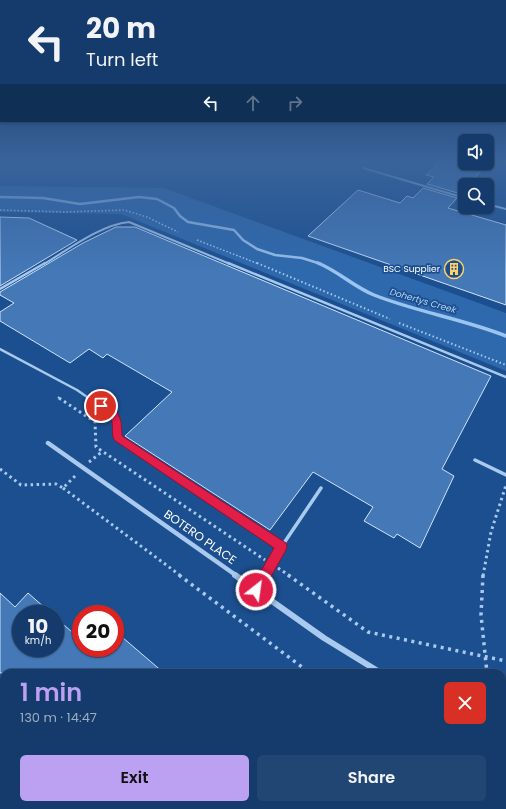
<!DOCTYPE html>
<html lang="en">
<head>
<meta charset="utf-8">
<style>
  body { margin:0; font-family:Poppins,sans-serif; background:#214673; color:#f1f3f6; height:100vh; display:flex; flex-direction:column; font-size:15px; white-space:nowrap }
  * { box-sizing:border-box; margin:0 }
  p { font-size:13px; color:#9dadc1 }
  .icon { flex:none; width:22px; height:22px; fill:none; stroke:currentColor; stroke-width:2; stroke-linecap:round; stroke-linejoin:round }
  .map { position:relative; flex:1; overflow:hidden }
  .sheet { position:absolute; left:0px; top:669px; width:506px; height:140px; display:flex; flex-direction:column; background:#143b6b; border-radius:12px 12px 0 0; box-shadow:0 1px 3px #0004,0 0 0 1px #33557e }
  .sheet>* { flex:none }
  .hud { position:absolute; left:0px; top:0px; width:506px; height:122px; box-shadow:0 1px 3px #0004,0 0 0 1px #33557e; background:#143b6b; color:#f1f3f6; overflow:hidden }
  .buttons { position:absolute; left:458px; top:134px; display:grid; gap:8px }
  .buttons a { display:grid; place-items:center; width:36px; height:36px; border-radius:6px; background:#143b6b; box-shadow:0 1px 3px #0004,0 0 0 1px #33557e; font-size:20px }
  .speed { position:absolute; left:12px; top:605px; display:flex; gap:8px; font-size:20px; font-weight:700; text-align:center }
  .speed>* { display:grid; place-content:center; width:52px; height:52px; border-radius:50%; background:#143b6b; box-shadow:0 1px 3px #0004,0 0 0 1px #33557e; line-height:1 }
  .speed small { font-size:10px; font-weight:400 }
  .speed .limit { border:6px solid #d22; background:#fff; color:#111 }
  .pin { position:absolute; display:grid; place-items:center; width:34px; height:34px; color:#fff; margin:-17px; border:2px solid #fff; border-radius:50%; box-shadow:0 1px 4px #0007 }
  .me { position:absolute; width:44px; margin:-22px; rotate:30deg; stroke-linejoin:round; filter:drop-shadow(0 0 3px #0008) }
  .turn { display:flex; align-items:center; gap:14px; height:84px; padding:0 20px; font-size:18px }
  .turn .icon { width:52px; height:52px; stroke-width:2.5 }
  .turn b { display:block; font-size:28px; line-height:34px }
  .lanes { display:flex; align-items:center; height:38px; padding:0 20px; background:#0003; justify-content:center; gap:20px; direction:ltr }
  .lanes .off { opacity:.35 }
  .round { display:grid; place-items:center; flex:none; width:42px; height:42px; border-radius:6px; background:#214673 }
  .summary { display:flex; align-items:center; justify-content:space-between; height:68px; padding:0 20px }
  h1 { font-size:24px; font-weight:600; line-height:30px; color:#bca0f2 }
  .action { display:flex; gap:8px; margin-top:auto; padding:8px 20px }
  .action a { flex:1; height:46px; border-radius:6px; background:#bca0f2; color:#111; font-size:16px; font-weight:600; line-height:46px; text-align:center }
  .action a+a { background:#214673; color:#f1f3f6 }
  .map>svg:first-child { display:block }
  .green { fill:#2e69ad }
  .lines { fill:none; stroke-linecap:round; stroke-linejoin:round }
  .stream-far1 { stroke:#9cc4f0; stroke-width:2.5 }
  .stream { stroke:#9cc4f0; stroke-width:3.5 }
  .building { fill:#4478b7; stroke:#cfe3fa }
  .path-far3 { stroke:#a9c9ee; stroke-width:1.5; stroke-dasharray:1.5 2; stroke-linecap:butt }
  .path-far2 { stroke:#a9c9ee; stroke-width:2; stroke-dasharray:1.5 2.5; stroke-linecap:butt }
  .path-far1 { stroke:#a9c9ee; stroke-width:3; stroke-dasharray:2.5 3.5; stroke-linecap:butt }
  .path { stroke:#a9c9ee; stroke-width:3.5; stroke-dasharray:3 4.5; stroke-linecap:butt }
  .service-far3 { stroke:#a9c9ee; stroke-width:2 }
  .service-far2 { stroke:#a9c9ee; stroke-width:2.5 }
  .service-far1 { stroke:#a9c9ee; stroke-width:3.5 }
  .service { stroke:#a9c9ee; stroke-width:4.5 }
  .minor-far1 { stroke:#a9c9ee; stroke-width:4.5 }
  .minor { stroke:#a9c9ee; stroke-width:6 }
  .route { fill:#e11d48; stroke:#92132f }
  .labels { text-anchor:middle; stroke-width:3.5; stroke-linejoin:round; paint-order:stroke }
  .far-poi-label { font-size:9px; fill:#fff; stroke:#1b4f8f; text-anchor:end }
  .far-water-label { font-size:9px; font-style:italic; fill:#b5d3f5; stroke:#1b4f8f }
  .near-street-label { font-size:12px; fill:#fff; stroke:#1b4f8f }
</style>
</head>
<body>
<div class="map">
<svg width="506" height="809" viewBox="0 0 506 809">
  <rect width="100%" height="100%" fill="#1b4f8f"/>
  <path class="green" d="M 0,186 L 164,188 L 506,313 L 506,371 L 121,214 L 0,212 Z"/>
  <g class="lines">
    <path class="stream-far1" d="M 0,197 L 43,198 L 80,204 L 139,197 L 157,199 L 174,208 L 180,216 L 188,222 L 234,230 L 243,240 L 257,249 L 275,255 L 302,258 L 321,264"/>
    <path class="stream" d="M 318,263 C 338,271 354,287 374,295 C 417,312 463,319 506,336"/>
  </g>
  <path class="building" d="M 442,160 L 465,160 L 465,163 L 488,163 L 468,185 L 465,185 L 465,189 L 461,194 L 427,184 L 434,177 L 426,175 Z
    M 423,188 L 457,198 L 448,208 L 506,225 L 506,305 L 308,236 L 358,190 L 400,203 L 407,196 L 413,198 Z
    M 0,217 L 29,218 L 77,240 L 0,286 Z
    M 116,227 L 135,227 L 491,376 L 442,469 L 454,476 L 420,548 L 397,534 L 394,538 L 364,521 L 373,507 L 313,472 L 270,530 L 125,436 L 172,392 L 107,354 L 103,358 L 89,349 L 70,363 L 0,321 L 0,312 L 14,303 L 0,295 L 0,292 L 83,243 Z
    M 0,593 L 15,607 L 28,593 L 52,614 L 21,614 L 21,648 L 55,648 L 55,617 L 81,640 L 81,648 L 90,648 L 95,653 L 99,648 L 115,648 L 115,631 L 164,673 L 0,673 Z"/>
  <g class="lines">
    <path class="path-far3" d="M 0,210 L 65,212 L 124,210 L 147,217 L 178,232
      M 197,240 L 259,264"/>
    <path class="path-far2" d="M 257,263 L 390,319
      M 399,323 L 506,365
      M 58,397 L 60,399"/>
    <path class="path-far1" d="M 59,398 L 95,422 L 96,447 L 265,560
      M 89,462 L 103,451
      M 0,469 L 21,485 L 56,484 L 63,488 L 77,474
      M 63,488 L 181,576
      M 278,568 L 290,576
      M 483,576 L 491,532 L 506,485"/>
    <path class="path" d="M 179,575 L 310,673
      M 288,575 L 368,632 L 506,661
      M 483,575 L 481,615 L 487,673
      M 502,761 L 506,780"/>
    <path class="service-far3" d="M 363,168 L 465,198
      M 487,204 L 506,209
      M 44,264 C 69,249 100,225 129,222 L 230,264"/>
    <path class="service-far2" d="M 228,263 L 506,377
      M 0,289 L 45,263
      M 0,349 L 77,390 L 90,399"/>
    <path class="service-far1" d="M 88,398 L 113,414 L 117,438 L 282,546 L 264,576
      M 475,460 L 506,475
      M 282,546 L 321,488"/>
    <path class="service" d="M 256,590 L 265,575"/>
    <path class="minor-far1" d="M 48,443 L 237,576"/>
    <path class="minor" d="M 235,575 L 324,638 L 381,673
      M 502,704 L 506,704"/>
  </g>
  <linearGradient id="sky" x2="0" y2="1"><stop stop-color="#0f2b4f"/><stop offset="0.59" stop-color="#39639b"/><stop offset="1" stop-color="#39639b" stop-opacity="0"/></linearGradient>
  <rect width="506" height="273" fill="url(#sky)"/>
  <path class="route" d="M 101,403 L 117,412 L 121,421 L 122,436 L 286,543 L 287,546 L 286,550 L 261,594 L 256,596 L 252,594 L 250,590 L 274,548 L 114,440 C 111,433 114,421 110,417 C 106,412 100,411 97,406 Z"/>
  <defs>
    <g id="building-ring" transform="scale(1)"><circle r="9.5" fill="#1b4f8f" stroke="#ffd166" stroke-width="1.5"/><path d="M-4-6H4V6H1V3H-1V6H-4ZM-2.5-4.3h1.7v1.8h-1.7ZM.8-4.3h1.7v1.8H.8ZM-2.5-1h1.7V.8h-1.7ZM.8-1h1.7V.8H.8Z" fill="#ffd166"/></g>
  </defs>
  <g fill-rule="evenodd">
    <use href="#building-ring" x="454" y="269"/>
  </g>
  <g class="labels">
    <g class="far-poi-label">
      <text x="440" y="272">BSC Supplier</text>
    </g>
    <g class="far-water-label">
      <text transform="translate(423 301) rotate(16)" y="3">Dohertys Creek</text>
    </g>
    <g class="near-street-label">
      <text transform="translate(200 537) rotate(35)" y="4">BOTERO PLACE</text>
    </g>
  </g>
</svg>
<div class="buttons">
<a><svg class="icon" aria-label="sound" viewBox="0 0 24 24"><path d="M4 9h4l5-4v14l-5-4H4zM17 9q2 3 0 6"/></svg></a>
<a><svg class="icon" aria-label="search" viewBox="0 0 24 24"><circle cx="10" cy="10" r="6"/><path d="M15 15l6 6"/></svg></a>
</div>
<div class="speed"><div>10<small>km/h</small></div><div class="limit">20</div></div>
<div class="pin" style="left:101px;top:406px;background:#d93025"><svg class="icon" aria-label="arrive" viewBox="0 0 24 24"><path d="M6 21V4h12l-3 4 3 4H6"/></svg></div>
<svg class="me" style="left:256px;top:590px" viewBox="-20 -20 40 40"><circle r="17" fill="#e11d48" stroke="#fff" stroke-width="3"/><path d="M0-11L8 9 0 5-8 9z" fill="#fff"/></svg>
<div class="hud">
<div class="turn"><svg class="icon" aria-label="left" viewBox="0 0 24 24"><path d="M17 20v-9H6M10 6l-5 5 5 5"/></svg><div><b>20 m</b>Turn left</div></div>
<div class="lanes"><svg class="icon" aria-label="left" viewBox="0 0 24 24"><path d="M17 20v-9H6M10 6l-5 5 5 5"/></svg><svg class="icon off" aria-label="ahead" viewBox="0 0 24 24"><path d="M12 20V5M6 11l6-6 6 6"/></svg><svg class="icon off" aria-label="right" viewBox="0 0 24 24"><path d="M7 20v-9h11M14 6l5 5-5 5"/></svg></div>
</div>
<section class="sheet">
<div class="summary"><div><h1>1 min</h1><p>130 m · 14:47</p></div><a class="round" style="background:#d93025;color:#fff"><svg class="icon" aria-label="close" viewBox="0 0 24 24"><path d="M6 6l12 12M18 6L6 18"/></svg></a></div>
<div class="action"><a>Exit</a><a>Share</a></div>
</section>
</div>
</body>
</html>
